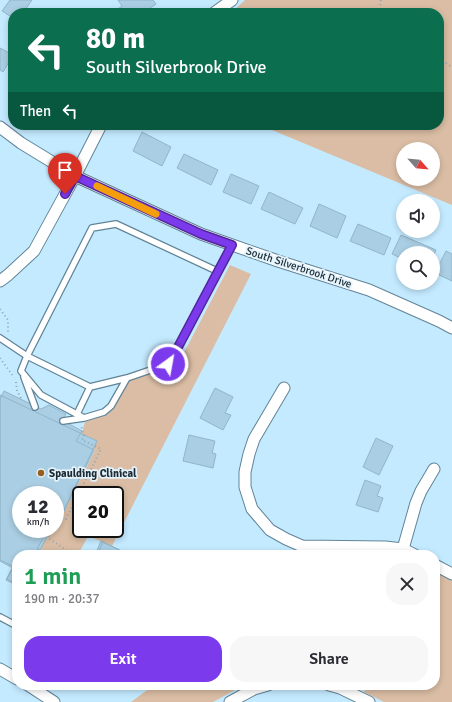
<!DOCTYPE html>
<html lang="en">
<head>
<meta charset="utf-8">
<style>
  body { margin:0; font-family:Signika,sans-serif; background:#f7f7f7; color:#2b2b33; height:100vh; display:flex; flex-direction:column; font-size:15px; white-space:nowrap }
  * { box-sizing:border-box; margin:0 }
  p { font-size:13px; color:#7c7c81 }
  .icon { flex:none; width:22px; height:22px; fill:none; stroke:currentColor; stroke-width:2; stroke-linecap:round; stroke-linejoin:round }
  .map { position:relative; flex:1; overflow:hidden }
  .details { position:absolute; left:12px; top:550px; width:428px; height:140px; display:flex; flex-direction:column; background:#fff; border-radius:16px; box-shadow:0 2px 6px #0003 }
  .details>* { flex:none }
  .hud { position:absolute; left:8px; top:8px; width:436px; height:122px; border-radius:16px; box-shadow:0 2px 6px #0003; background:#0b6e4f; color:#fff; overflow:hidden }
  .needle { width:26px; rotate:117deg }
  .fabs { position:absolute; left:396px; top:142px; display:grid; gap:8px }
  .fabs a { display:grid; place-items:center; width:44px; height:44px; border-radius:50%; background:#fff; box-shadow:0 2px 6px #0003; font-size:20px }
  .speed { position:absolute; left:12px; top:486px; display:flex; gap:8px; font-size:20px; font-weight:700; text-align:center }
  .speed>* { display:grid; place-content:center; width:52px; height:52px; border-radius:50%; background:#fff; box-shadow:0 2px 6px #0003; line-height:1 }
  .speed small { font-size:10px; font-weight:400 }
  .speed .limit { border:2px solid #111; border-radius:6px; background:#fff; color:#111 }
  .pin { position:absolute; display:grid; place-items:center; width:34px; height:34px; color:#fff; margin:-41px -17px; border-radius:50% 50% 50% 0; rotate:-45deg; box-shadow:0 0 4px #0007 }
  .pin .icon { rotate:45deg }
  .me { position:absolute; width:44px; margin:-22px; rotate:32deg; stroke-linejoin:round; filter:drop-shadow(0 0 3px #0008) }
  .turn { display:flex; align-items:center; gap:14px; height:84px; padding:0 12px; font-size:18px }
  .turn .icon { width:52px; height:52px; stroke-width:2.5 }
  .turn b { display:block; font-size:28px; line-height:34px }
  .then { display:flex; align-items:center; height:38px; padding:0 12px; background:#0003; gap:8px; font-size:15px }
  .round { display:grid; place-items:center; flex:none; width:42px; height:42px; border-radius:16px; background:#f7f7f7 }
  .head { display:flex; align-items:center; justify-content:space-between; height:68px; padding:0 12px }
  h1 { font-size:24px; font-weight:600; line-height:30px; color:#1e9e55 }
  .primary-button { display:flex; gap:8px; margin-top:auto; padding:8px 12px }
  .primary-button a { flex:1; height:46px; border-radius:16px; background:#7c3aed; color:#fff; font-size:16px; font-weight:600; line-height:46px; text-align:center }
  .primary-button a+a { background:#f7f7f7; color:#2b2b33 }
  .map>svg:first-child { display:block }
  .green { fill:#dabda4; fill-rule:evenodd }
  .building { fill:#aacee3; stroke:#91b5c9 }
  .lines { fill:none; stroke-linecap:round; stroke-linejoin:round }
  .lane-casing { stroke:#618497; stroke-width:8 }
  .street-casing { stroke:#618497; stroke-width:13 }
  .path { stroke:#8aa8b9; stroke-width:2; stroke-dasharray:1 3; stroke-linecap:butt }
  .lane { stroke:#fff; stroke-width:5.5 }
  .street { stroke:#fff; stroke-width:11 }
  .route-casing { stroke:#51269a; stroke-width:10 }
  .route { stroke:#7c3aed; stroke-width:7 }
  .slow { stroke:#f59e0b; stroke-width:7 }
  .poi-dot { fill:#995e1e; stroke:#e4f3fc; stroke-width:1.5 }
  .labels { text-anchor:middle; stroke-width:3.5; stroke-linejoin:round; paint-order:stroke }
  .street-label { font-size:11px; fill:#1c2b33; stroke:#e4f3fc }
  .poi-label { font-size:11px; font-weight:bold; fill:#1c2b33; stroke:#e4f3fc; text-anchor:start }
</style>
</head>
<body>
<div class="map">
<svg width="452" height="702" viewBox="0 0 452 702">
  <rect width="100%" height="100%" fill="#c4eaff"/>
  <path class="green" d="M 245,0 L 452,0 L 452,205 L 260,125 L 439,125 L 439,13 L 231,13 ZM 403,149 L 433,149 L 433,179 L 403,179 Z
    M 230,265 L 251,274 L 112,546 L 88,536 L 79,553 L 74,551 L 72,555 L 44,555 L 42,554 L 43,550 L 38,548 L 41,529 L 55,529 L 55,510 L 63,514 L 95,450 L 77,441 L 82,432 L 85,422 L 108,414 L 122,393 L 129,380 L 178,364 ZM 81,495 L 115,495 L 115,529 L 81,529 Z
    M 435,570 L 452,579 L 452,702 L 384,702 L 364,692 L 367,685 L 435,685 Z
    M 154,685 L 248,685 L 237,689 L 213,702 L 131,702 Z"/>
  <path class="building" d="M 10,0 L 32,0 L 23,13 L 13,13 L 13,18 L 2,11 Z
    M 118,0 L 153,0 L 156,4 L 143,13 L 116,13 L 115,11 L 122,6 Z
    M 0,48 L 13,55 L 3,72 L 0,70 Z
    M 142,132 L 171,147 L 162,166 L 133,151 Z
    M 184,154 L 218,170 L 211,185 L 177,168 Z
    M 231,174 L 259,186 L 251,204 L 223,192 Z
    M 269,192 L 303,208 L 295,224 L 261,209 Z
    M 319,204 L 346,216 L 337,238 L 310,226 Z
    M 358,224 L 391,238 L 384,255 L 350,241 Z
    M 401,235 L 436,250 L 433,257 L 433,253 L 403,253 L 403,259 L 392,254 Z
    M 446,251 L 452,254 L 452,281 L 435,273 Z
    M 215,388 L 233,397 L 225,413 L 231,415 L 223,430 L 200,418 Z
    M 4,391 L 41,409 L 49,405 L 66,414 L 62,420 L 82,431 L 76,441 L 94,450 L 63,513 L 55,509 L 55,495 L 21,495 L 21,529 L 39,529 L 46,533 L 37,549 L 43,551 L 41,555 L 17,555 L 17,584 L 7,579 L 13,568 L 0,561 L 0,399 Z
    M 0,395 L 97,441 L 63,512 L 55,508 L 55,495 L 21,495 L 21,529 L 44,529 L 49,532 L 39,553 L 44,555 L 17,555 L 17,585 L 6,580 L 13,566 L 0,560 Z
    M 189,435 L 215,441 L 212,453 L 216,454 L 213,468 L 183,461 Z
    M 376,438 L 393,446 L 379,475 L 363,467 Z
    M 365,480 L 381,486 L 377,496 L 383,498 L 378,512 L 356,505 Z
    M 101,541 L 130,555 L 95,555 Z
    M 103,542 L 129,555 L 97,555 Z"/>
  <g class="lines">
    <g class="lane-casing">
      <path id="lane" d="M 0,338 L 27,356 L 21,371 L 41,395 L 84,418 L 104,412 L 111,406 L 127,378 L 168,364 L 177,349 L 232,245
        M 24,377 L 35,407
        M 127,378 L 90,387 L 27,356 L 92,228 L 116,224 L 217,271
        M 77,414 L 90,387
        M 63,421 L 84,418
        M 0,617 L 17,626
        M 39,692 L 48,685"/>
    </g>
    <g class="street-casing">
      <path id="street" d="M 214,13 L 232,0
        M 0,127 L 21,143 L 75,176 L 201,234 L 278,261 L 369,290 L 439,321 L 452,328
        M 0,281 L 8,275 L 34,251 L 75,176 L 101,125
        M 284,388 L 254,439 L 249,454 L 245,472 L 245,487 L 252,509 L 270,530 L 286,539 L 302,546 L 385,547 L 403,549 L 415,555
        M 403,549 L 416,503 L 421,491 L 434,469
        M 435,565 L 452,574
        M 0,669 L 17,679
        M 28,685 L 54,702
        M 329,685 L 340,688 L 369,702
        M 230,702 L 254,689 L 268,685"/>
    </g>
    <path class="path" d="M 379,13 L 381,0
      M 439,59 L 452,67
      M 0,309 L 8,320 L 8,333
      M 0,358 L 13,376
      M 16,382 L 17,391 L 22,400
      M 55,525 L 59,517 L 66,519 L 101,449 L 82,440 L 84,436 L 81,426
      M 53,529 L 48,538 L 72,554"/>
    <use href="#lane" class="lane"/>
    <use href="#street" class="street"/>
  </g>
  <g class="lines">
    <g class="route-casing">
      <path id="route" d="M 65,194 L 75,176 L 201,234 L 232,245 L 177,349 L 168,364"/>
    </g>
    <use href="#route" class="route"/>
    <path class="slow" d="M 97,186 L 156,214"/>
  </g>
  <circle class="poi-dot" cx="41" cy="473" r="4"/>
  <g class="labels">
    <g class="street-label">
      <text transform="translate(299 267) rotate(18)" y="4">South Silverbrook Drive</text>
    </g>
    <g class="poi-label">
      <text x="49" y="477">Spaulding Clinical</text>
    </g>
  </g>
</svg>
<div class="fabs">
<a><svg class="needle" viewBox="-14 -14 28 28"><path d="M0-13l5 13h-10z" fill="#e53935"/><path d="M0 13l5-13h-10z" fill="#7c7c81"/></svg></a>
<a><svg class="icon" aria-label="sound" viewBox="0 0 24 24"><path d="M4 9h4l5-4v14l-5-4H4zM17 9q2 3 0 6"/></svg></a>
<a><svg class="icon" aria-label="search" viewBox="0 0 24 24"><circle cx="10" cy="10" r="6"/><path d="M15 15l6 6"/></svg></a>
</div>
<div class="speed"><div>12<small>km/h</small></div><div class="limit">20</div></div>
<div class="pin" style="left:65px;top:194px;background:#d93025"><svg class="icon" aria-label="arrive" viewBox="0 0 24 24"><path d="M6 21V4h12l-3 4 3 4H6"/></svg></div>
<svg class="me" style="left:168px;top:364px" viewBox="-20 -20 40 40"><circle r="17" fill="#7c3aed" stroke="#fff" stroke-width="3"/><path d="M0-11L8 9 0 5-8 9z" fill="#fff"/></svg>
<div class="hud">
<div class="turn"><svg class="icon" aria-label="left" viewBox="0 0 24 24"><path d="M17 20v-9H6M10 6l-5 5 5 5"/></svg><div><b>80 m</b>South Silverbrook Drive</div></div>
<div class="then">Then<svg class="icon" aria-label="left" viewBox="0 0 24 24"><path d="M17 20v-9H6M10 6l-5 5 5 5"/></svg></div>
</div>
<section class="details">
<div class="head"><div><h1>1 min</h1><p>190 m · 20:37</p></div><a class="round"><svg class="icon" aria-label="close" viewBox="0 0 24 24"><path d="M6 6l12 12M18 6L6 18"/></svg></a></div>
<div class="primary-button"><a>Exit</a><a>Share</a></div>
</section>
</div>
</body>
</html>
